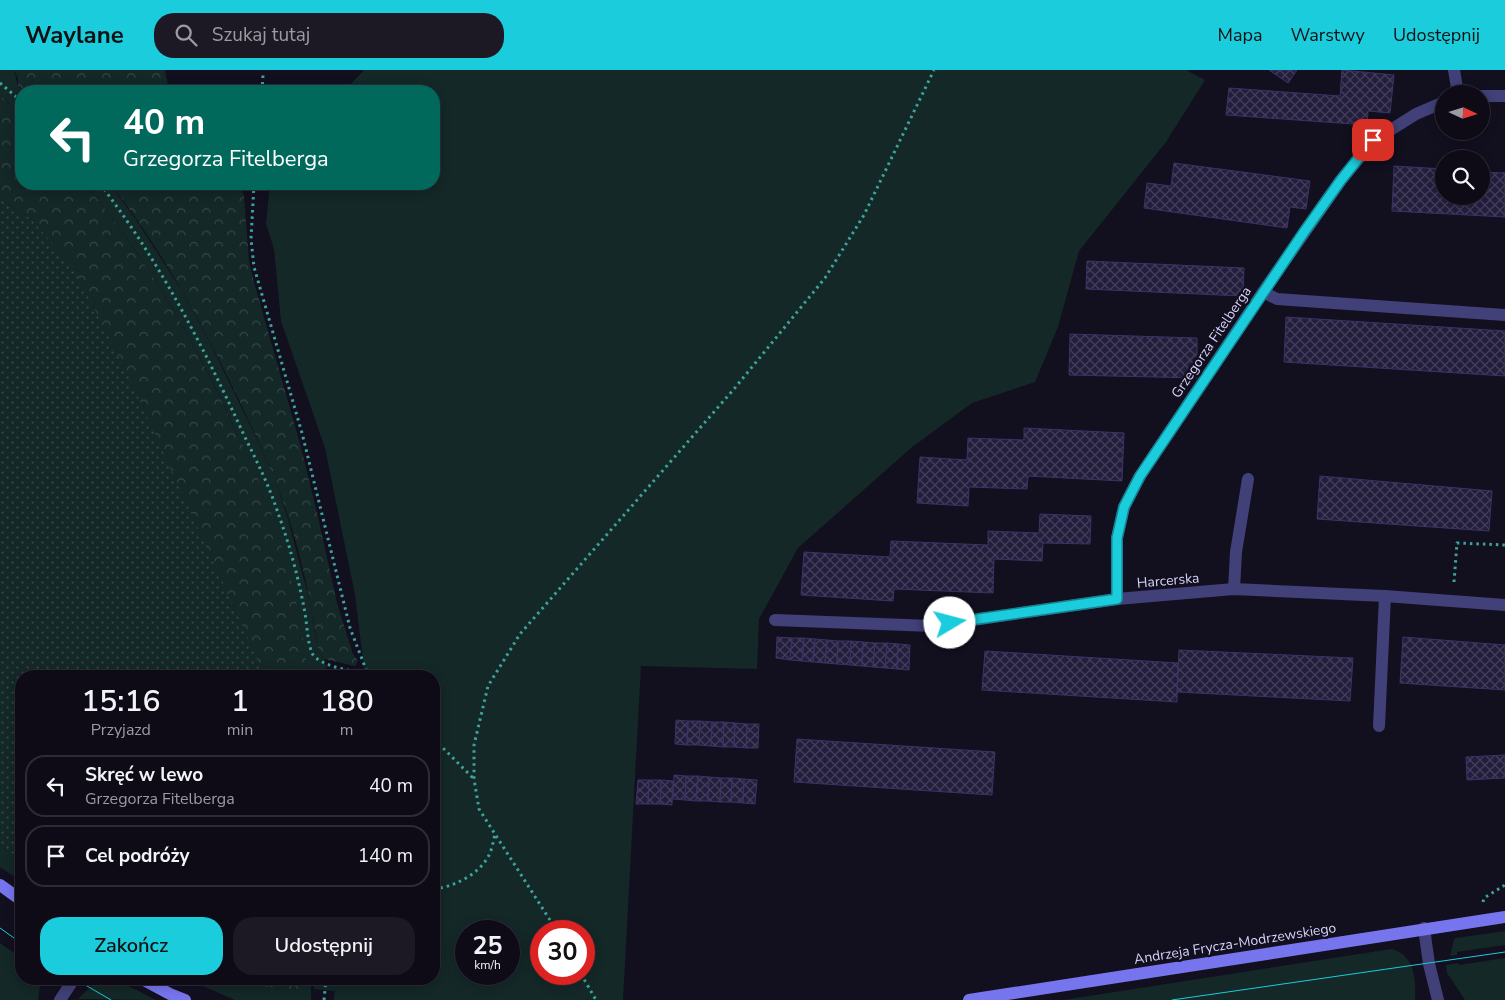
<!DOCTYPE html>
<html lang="pl">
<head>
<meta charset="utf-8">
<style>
  body { margin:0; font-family:"Nunito Sans",sans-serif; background:#1c1924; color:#f1f3f6; height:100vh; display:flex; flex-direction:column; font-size:19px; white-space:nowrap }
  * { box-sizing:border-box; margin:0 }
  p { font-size:16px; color:#9b9ba1 }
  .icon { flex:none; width:28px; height:28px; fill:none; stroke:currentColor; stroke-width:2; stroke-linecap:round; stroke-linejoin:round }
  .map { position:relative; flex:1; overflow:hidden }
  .side { position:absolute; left:15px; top:600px; width:425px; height:315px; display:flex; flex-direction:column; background:#0e0b17; border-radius:20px; box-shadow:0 2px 12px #0003,0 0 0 1px #2e2b36 }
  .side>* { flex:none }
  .top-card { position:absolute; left:15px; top:15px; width:425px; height:105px; border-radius:20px; box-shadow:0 2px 12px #0003,0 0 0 1px #2e2b36; background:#00695c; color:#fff; overflow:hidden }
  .needle { width:32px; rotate:94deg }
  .buttons { position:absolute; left:1435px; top:15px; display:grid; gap:10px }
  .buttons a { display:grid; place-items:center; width:55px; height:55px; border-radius:50%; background:#0e0b17; box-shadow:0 2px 12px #0003,0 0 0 1px #2e2b36; font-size:25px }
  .speed { position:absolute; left:455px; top:850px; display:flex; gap:10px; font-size:25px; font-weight:700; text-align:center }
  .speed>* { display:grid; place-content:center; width:65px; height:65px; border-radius:50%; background:#0e0b17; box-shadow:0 2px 12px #0003,0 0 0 1px #2e2b36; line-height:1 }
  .speed small { font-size:12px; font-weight:400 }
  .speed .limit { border:8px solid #d22; background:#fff; color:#111 }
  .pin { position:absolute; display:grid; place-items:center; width:42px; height:42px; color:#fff; margin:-21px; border-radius:10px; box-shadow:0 2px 8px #0006 }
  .me { position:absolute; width:55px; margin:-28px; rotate:82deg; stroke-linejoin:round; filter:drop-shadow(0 0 4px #0008) }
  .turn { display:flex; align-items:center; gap:18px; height:105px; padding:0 25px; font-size:22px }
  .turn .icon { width:65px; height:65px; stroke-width:2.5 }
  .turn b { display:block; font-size:35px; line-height:42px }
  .eta { display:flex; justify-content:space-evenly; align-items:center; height:85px; text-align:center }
  .eta b { font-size:30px; font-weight:600; line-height:35px }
  .primary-button { display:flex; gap:10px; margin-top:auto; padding:10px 25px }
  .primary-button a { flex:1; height:58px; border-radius:20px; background:#1bccdd; color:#111; font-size:20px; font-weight:600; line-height:58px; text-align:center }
  .primary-button a+a { background:#1c1924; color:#f1f3f6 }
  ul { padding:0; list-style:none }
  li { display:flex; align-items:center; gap:15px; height:62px; margin:0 10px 8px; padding:0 15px; border:2px solid #2e2b36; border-radius:20px }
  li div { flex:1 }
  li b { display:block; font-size:19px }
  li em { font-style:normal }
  header { display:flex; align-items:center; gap:30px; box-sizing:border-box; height:70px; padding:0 25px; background:#1bccdd; color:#111 }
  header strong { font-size:24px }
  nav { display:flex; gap:28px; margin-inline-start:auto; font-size:18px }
  .search { width:350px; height:45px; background:#1c1924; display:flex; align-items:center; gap:12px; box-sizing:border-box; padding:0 18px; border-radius:20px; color:#9b9ba1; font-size:19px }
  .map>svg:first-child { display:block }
  .grass { fill:#132827; fill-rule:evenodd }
  .forest { fill:url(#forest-crowns) }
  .park { fill:url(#park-dots) }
  .building { fill:url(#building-cross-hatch); stroke:#3c3267 }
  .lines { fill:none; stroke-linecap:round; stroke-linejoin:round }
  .path { stroke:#3ca49c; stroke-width:3; stroke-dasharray:2.5 4; stroke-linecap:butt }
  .service { stroke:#414078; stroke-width:12 }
  .minor { stroke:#414078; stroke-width:12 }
  .secondary { stroke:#7775ee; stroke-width:12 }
  .tram { stroke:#1bccdd; stroke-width:1 }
  .route-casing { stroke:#128590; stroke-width:12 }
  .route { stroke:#1bccdd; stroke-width:9 }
  .labels { text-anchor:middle; stroke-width:5; stroke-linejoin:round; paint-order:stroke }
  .street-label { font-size:14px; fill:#d6d3fa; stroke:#120f1f }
</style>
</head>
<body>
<header>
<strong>Waylane</strong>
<div class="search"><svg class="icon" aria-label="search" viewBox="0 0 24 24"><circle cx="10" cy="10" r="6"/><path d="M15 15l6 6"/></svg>Szukaj tutaj</div>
<nav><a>Mapa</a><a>Warstwy</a><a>Udostępnij</a></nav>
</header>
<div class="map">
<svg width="1505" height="930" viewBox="0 0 1505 930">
  <defs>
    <pattern id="forest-crowns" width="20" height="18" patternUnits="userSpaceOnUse" patternTransform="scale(1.25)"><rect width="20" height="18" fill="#132827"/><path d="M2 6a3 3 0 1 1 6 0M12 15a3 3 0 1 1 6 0" fill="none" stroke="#354647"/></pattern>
    <pattern id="park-dots" width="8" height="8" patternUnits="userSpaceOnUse" patternTransform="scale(1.25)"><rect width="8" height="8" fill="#132827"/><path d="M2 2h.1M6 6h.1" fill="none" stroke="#354647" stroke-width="1.8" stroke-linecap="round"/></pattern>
    <pattern id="building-cross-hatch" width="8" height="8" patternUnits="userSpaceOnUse" patternTransform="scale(1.25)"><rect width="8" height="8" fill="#241e3d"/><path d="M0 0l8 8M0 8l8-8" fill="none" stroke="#433e5a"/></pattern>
  </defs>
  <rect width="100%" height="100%" fill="#120f1f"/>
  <path class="grass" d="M 0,0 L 14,0 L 18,16 L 23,21 L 21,21 L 21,45 L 0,25 Z
    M 364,0 L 1186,0 L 1205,10 L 1166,72 L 1079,181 L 1058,257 L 1035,312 L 972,333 L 911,378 L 798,478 L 759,549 L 757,599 L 641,596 L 623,930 L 334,930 L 335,917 L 334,921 L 314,919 L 314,909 L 434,909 L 434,606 L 365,606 L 355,525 L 325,378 L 281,251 L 274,179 L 266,154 L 270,114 L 434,114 L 434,21 L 344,21 ZM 466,861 L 509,861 L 509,904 L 466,904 ZM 541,861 L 584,861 L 584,904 L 541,904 Z
    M 85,114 L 110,114 L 112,117 L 137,151 L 182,221 L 207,267 L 256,367 L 275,409 L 288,449 L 310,532 L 318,580 L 324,589 L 327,598 L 324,599 L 323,606 L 308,606 C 300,556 292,506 276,458 C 269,439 261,420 253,401 C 211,298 156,200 85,114 Z
    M 0,775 L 21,790 L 21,811 L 0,797 Z
    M 1505,861 L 1505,875 L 1457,882 L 1457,885 L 1450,886 L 1454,869 L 1456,868 Z
    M 0,873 L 21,888 L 21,909 L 41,909 L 38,930 L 0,930 Z
    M 1391,879 C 1415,884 1416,910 1415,930 L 1063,930 Z
    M 1505,888 L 1505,930 L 1465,930 L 1447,903 L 1446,895 L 1458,893 L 1459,895 Z
    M 101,909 C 120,909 139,922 156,930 L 78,929 L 92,915 Z
    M 194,912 C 218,918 233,914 257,916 C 274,916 294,924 311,916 L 311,930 L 235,930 Z"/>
  <path class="forest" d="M 14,0 L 165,0 L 169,21 L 23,21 L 18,16 L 18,8 Z
    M 0,25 L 21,45 L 21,114 L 85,114 C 145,187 193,267 232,353 C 242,374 253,396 262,418 C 286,478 301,543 308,606 L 262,606 L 31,149 L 0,129 Z
    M 110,114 L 240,114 L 244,126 L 249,191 L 254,212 L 301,377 L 318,447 L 337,533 L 353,584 L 358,591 L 355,596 L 324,589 L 318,580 C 310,522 296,462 274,408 C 257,366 237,325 216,284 C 187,227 150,163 110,114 Z
    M 187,909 L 314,909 L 314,914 C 311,916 307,918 303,919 C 290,922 274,917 260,916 C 233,913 215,921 187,909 Z"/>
  <path class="park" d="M 0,129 L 31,149 L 73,197 L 130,309 L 265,606 L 21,606 L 21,790 L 0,775 Z"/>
  <path class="building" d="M 1269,0 L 1297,0 L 1288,13 Z
    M 1342,0 L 1394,5 L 1390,43 L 1368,41 L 1367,55 L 1226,45 L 1229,18 L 1340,26 Z
    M 1174,93 L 1310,111 L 1306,139 L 1290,137 L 1287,158 L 1144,138 L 1147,113 L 1171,116 Z
    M 1394,96 L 1444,99 L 1444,126 L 1481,126 L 1481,102 L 1505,103 L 1505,147 L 1392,141 Z
    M 1087,191 L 1244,198 L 1243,226 L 1086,219 Z
    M 1286,247 L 1505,261 L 1505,306 L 1284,292 Z
    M 1070,264 L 1197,268 L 1197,308 L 1069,305 Z
    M 1024,358 L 1124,363 L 1122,411 L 1028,406 L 1027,419 L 969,417 L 968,436 L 917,433 L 920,387 L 967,390 L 968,368 L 1024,370 Z
    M 1320,406 L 1492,421 L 1489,461 L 1317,449 Z
    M 1040,444 L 1091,446 L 1090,474 L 1043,473 L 1042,491 L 994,489 L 993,523 L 894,519 L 893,531 L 801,525 L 804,482 L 890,487 L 891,471 L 988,475 L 988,461 L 1039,463 Z
    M 777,567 L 792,568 L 790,590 L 776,588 Z
    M 1403,567 L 1505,575 L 1505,620 L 1400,613 Z
    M 792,568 L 804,568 L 802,591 L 790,590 Z
    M 804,568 L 815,569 L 813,592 L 802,591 Z
    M 815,569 L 827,570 L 825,593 L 813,592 Z
    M 827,570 L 838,571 L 837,594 L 825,593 Z
    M 838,571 L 851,571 L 850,595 L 837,594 Z
    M 851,571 L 863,572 L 862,596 L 850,595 Z
    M 863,572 L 875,573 L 873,597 L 862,596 Z
    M 875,573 L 887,573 L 885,598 L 873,597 Z
    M 887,573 L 898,574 L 897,599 L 885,598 Z
    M 898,574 L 910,575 L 909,600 L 897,599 Z
    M 1179,580 L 1353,588 L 1350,631 L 1177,622 Z
    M 985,581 L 1178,593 L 1177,632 L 982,620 Z
    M 676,650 L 688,651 L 687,675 L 675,674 Z
    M 688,651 L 700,651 L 699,675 L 687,675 Z
    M 700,651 L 712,652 L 711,676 L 699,675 Z
    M 712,652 L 724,652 L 723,677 L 711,676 Z
    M 724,652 L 735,653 L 734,677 L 723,677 Z
    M 735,653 L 747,654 L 746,678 L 734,677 Z
    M 747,654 L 759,654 L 758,678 L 746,678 Z
    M 797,669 L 995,682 L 992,725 L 794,712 Z
    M 1505,685 L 1505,708 L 1467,710 L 1466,687 Z
    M 674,705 L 686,706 L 685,730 L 673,729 Z
    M 686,706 L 698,706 L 696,731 L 685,730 Z
    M 698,706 L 709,707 L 708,731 L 696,731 Z
    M 709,707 L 721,708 L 720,732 L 708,731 Z
    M 721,708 L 732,708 L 731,732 L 720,732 Z
    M 732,708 L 744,709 L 743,733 L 731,732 Z
    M 744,709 L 757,710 L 755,734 L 743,733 Z
    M 638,710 L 649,710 L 648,734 L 636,734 Z
    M 649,710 L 661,710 L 660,734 L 648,734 Z
    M 661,710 L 673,711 L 672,735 L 660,734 Z"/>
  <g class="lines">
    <path class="path" d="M 0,13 L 21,31
      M 262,21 L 263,5
      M 100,114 C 159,190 203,276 243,363 C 256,390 269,415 278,443 C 289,473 298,506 304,538 C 307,551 307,571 312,583 C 317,595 354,603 367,602
      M 254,114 L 251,169 L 254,197 L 302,363 L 350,558 L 367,602 L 377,606
      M 1454,512 L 1457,473 L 1505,475
      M 434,669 L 473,708
      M 434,819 C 453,817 478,805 488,787 C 492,780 493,772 495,764
      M 1483,832 L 1484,828 L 1505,815
      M 557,861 L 479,739 L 474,709 L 474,675 L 488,616 L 520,564 L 734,319 L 825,208 L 864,145 L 934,0
      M 581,904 L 596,930
      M 324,930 L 326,909"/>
    <path class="service" d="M 1454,0 L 1458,24
      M 1263,222 L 1277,229 L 1505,245
      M 1234,519 L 1236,482 L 1248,409
      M 1379,656 L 1385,526
      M 60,930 L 74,909"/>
    <path class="minor" d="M 1481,26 L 1505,26
      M 1117,529 L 1117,468 L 1124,437 L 1140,406 L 1263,222 L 1341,110 L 1373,71 L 1416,44 L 1444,32
      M 775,550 L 932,556 L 1117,529 L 1234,519 L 1385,526 L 1505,535
      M 1424,858 L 1429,894 L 1438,930"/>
    <path class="secondary" d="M 0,815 L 21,830
      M 142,909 L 170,924 L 185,930
      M 969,930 L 1505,847"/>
    <path class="tram" d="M 0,858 L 21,873
      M 75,909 L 111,930
      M 1172,930 L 1505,882"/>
  </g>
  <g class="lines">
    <g class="route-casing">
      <path id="route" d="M 950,553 L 1117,529 L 1117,468 L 1124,437 L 1140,406 L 1304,162 L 1341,110 L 1373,70"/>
    </g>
    <use href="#route" class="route"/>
  </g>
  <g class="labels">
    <g class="street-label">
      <text transform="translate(1211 272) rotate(-56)" y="5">Grzegorza Fitelberga</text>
      <text transform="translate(1168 510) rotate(-5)" y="5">Harcerska</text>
      <text transform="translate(1235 873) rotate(-9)" y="5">Andrzeja Frycza-Modrzewskiego</text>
    </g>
  </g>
</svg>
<div class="buttons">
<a><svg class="needle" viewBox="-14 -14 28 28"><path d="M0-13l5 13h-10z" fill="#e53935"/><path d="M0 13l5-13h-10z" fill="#9b9ba1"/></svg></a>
<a><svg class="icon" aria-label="search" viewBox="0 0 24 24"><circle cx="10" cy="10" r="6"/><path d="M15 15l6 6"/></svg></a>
</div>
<div class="speed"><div>25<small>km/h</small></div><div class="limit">30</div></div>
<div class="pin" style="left:1373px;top:70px;background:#d93025"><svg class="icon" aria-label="arrive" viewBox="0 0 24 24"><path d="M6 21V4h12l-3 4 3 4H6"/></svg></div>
<svg class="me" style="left:950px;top:553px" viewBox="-20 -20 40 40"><circle r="19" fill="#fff"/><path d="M0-13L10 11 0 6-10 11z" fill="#1bccdd"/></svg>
<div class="top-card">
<div class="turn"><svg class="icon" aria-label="left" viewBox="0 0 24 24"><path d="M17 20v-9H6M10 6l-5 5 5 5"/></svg><div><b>40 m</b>Grzegorza Fitelberga</div></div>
</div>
<section class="side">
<div class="eta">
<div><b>15:16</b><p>Przyjazd</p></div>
<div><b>1</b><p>min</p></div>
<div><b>180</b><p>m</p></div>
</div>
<ul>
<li><svg class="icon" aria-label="left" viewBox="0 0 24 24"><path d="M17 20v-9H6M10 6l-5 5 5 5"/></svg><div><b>Skręć w lewo</b><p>Grzegorza Fitelberga</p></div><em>40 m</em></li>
<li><svg class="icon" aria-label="arrive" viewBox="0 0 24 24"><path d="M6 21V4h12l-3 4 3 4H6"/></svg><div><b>Cel podróży</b></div><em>140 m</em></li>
</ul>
<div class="primary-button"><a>Zakończ</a><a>Udostępnij</a></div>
</section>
</div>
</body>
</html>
